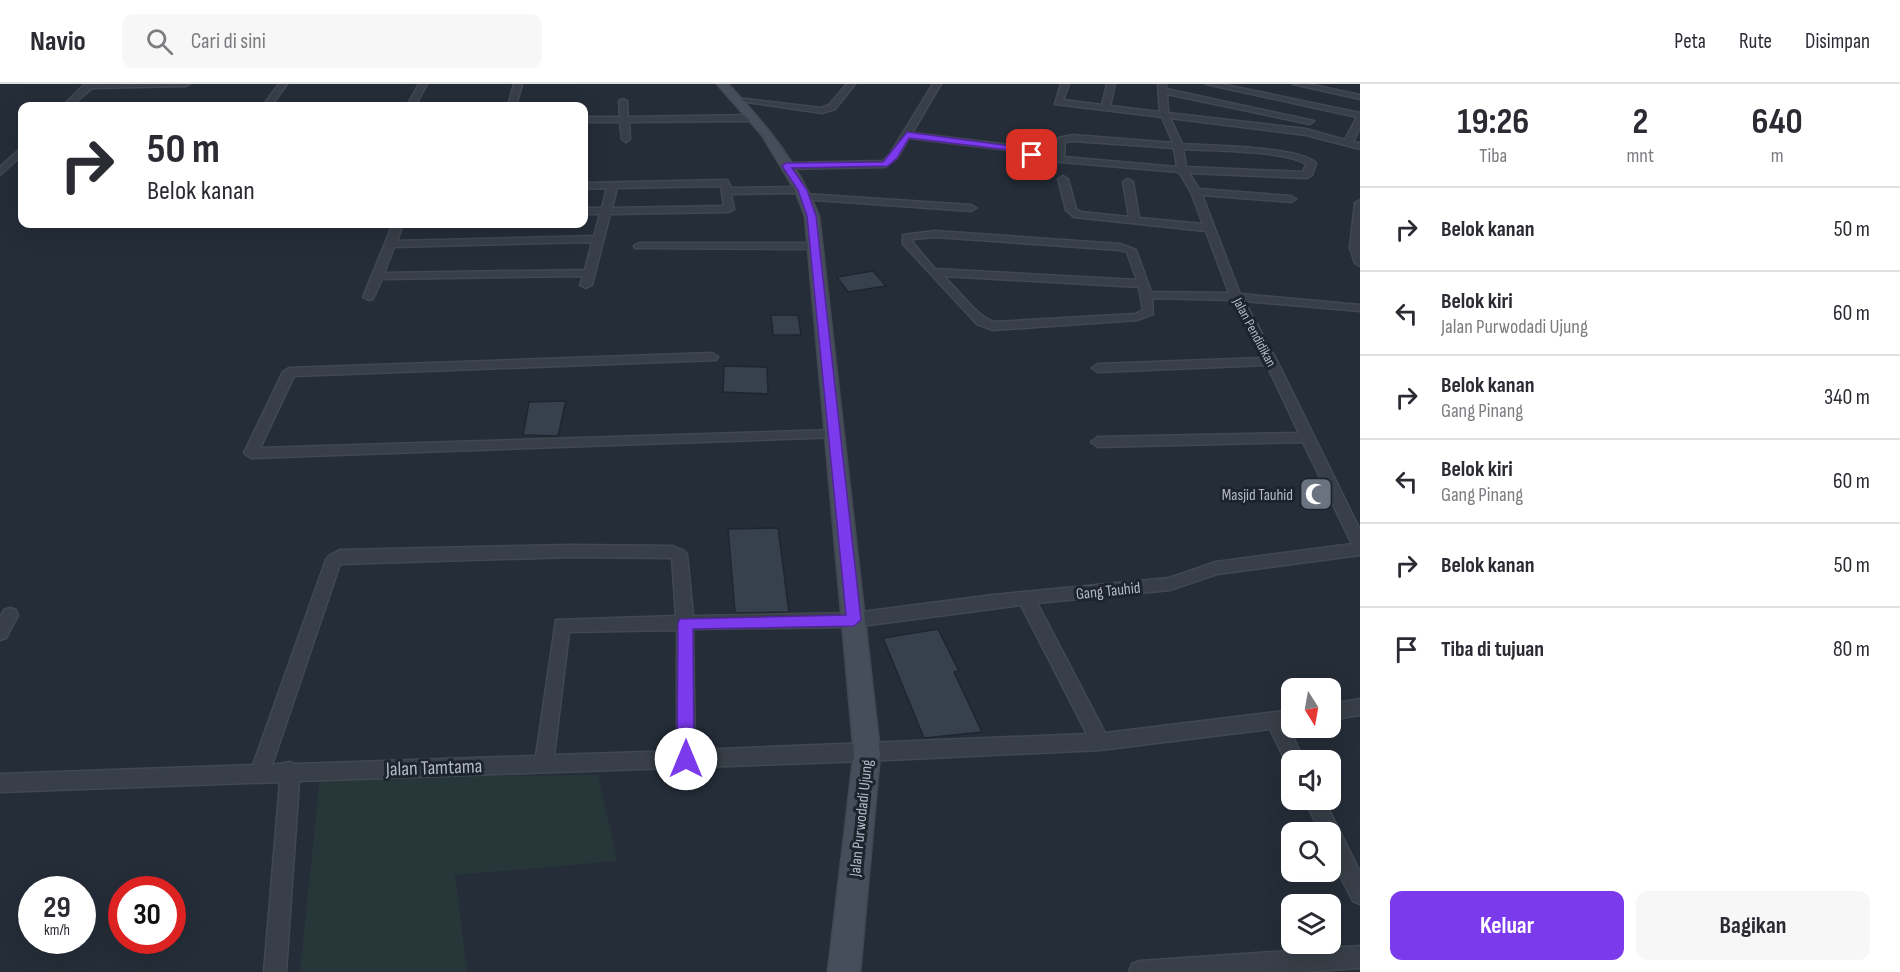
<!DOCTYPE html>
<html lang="id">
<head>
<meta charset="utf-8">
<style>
  body { margin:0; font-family:"Sofia Sans Condensed",sans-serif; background:#f7f7f7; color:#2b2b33; height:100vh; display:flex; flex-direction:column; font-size:22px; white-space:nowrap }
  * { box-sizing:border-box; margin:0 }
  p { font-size:20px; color:#7c7c81 }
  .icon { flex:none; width:33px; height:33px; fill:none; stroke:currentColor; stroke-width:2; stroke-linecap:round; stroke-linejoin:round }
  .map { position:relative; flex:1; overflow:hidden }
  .panel { display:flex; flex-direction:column; background:#fff; width:540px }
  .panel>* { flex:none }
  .hud { position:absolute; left:18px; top:18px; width:570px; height:126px; border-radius:12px; box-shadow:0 6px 24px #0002; background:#fff; color:#2b2b33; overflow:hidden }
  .needle { width:39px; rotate:169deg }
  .buttons { position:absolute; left:1281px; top:594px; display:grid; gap:12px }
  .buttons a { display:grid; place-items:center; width:60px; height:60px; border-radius:12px; background:#fff; box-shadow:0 6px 24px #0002; font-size:30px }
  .speed { position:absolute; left:18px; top:792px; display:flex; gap:12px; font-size:30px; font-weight:700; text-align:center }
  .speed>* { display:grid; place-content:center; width:78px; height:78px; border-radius:50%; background:#fff; box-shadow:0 6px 24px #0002; line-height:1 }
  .speed small { font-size:15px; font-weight:400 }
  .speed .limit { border:9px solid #d22; background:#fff; color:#111 }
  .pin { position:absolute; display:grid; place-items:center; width:51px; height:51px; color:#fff; margin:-26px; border-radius:12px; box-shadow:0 3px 9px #0006 }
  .me { position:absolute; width:66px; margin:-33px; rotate:0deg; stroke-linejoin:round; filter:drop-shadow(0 0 4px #0008) }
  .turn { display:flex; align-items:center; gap:21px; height:126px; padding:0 30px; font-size:27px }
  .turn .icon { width:78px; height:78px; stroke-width:2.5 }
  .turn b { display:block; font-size:42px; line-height:51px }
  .eta { display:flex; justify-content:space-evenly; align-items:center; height:102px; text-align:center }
  .eta b { font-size:36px; font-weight:700; line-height:42px }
  .button { display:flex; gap:12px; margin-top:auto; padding:12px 30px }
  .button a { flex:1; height:69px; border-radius:12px; background:#7c3aed; color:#fff; font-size:24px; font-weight:700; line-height:69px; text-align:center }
  .button a+a { background:#f7f7f7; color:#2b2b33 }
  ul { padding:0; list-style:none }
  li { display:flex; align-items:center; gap:18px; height:84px; padding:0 30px; border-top:2px solid #e1e1e2 }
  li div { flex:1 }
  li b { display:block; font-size:22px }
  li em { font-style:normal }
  header { display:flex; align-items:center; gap:36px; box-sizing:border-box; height:84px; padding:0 30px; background:#fff; border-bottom:2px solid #e1e1e2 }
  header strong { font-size:28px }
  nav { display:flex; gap:33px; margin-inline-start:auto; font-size:21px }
  .search { width:420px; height:54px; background:#f7f7f7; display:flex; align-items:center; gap:15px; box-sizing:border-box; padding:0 21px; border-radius:12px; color:#7c7c81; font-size:22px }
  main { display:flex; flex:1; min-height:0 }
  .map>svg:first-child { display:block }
  .green { fill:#273739 }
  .building { fill:#37414e; stroke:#1f262f; stroke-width:1.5 }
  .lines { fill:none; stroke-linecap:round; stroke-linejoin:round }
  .street-casing { stroke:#414851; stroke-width:3 }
  .secondary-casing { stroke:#414851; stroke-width:3 }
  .street { fill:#383f48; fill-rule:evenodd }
  .secondary { fill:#474e5b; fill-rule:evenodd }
  .route { fill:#7c3aed; stroke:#51269a; stroke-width:1.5 }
  .labels { text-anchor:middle; stroke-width:6; stroke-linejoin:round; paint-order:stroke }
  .far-street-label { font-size:14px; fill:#b3bac4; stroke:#1d242d }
  .poi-label { font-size:16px; fill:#b3bac4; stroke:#1d242d; text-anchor:end }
  .street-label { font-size:16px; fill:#b3bac4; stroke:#1d242d }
  .near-street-label { font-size:20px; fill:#b3bac4; stroke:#1d242d }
</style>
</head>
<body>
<header>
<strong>Navio</strong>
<div class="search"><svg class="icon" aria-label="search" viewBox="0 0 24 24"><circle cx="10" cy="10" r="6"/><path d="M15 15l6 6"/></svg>Cari di sini</div>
<nav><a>Peta</a><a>Rute</a><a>Disimpan</a></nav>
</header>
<main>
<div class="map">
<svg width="1360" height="888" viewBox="0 0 1360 888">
  <rect width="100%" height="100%" fill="#252d38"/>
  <path class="green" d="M 598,691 L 617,777 L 455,791 L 467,888 L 300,888 L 320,693 Z"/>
  <path class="building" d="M 873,187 L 886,202 L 848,208 L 837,193 Z
    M 771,231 L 798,231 L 801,251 L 773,251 Z
    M 724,282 L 767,283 L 768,310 L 723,308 Z
    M 566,317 L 558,352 L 523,351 L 529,318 Z
    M 778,444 L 789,528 L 735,529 L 728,445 Z
    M 938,545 L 959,587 L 954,588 L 982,648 L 924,654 L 883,554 Z"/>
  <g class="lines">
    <g class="street-casing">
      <path id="street" d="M 85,0 L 190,0 L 186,2 L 92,4 L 71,22 L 63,22 Z
        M 279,0 L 287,0 L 271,22 L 263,22 Z
        M 419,0 L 427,0 L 415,22 L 407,22 Z
        M 514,0 L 522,0 L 516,22 L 508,22 Z
        M 847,0 L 855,0 L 835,25 L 822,29 L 733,16 L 737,14 L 821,24 L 829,21 Z
        M 933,0 L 941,0 L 912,49 L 1018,62 L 1040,70 L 1055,72 L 1058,54 L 1073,51 L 1173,59 L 1162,33 L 1055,20 L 1061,0 L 1069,0 L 1063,16 L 1102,21 L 1107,0 L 1115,0 L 1110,22 L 1160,28 L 1158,0 L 1166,0 L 1166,5 L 1314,37 L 1310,40 L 1167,10 L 1168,29 L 1306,45 L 1345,56 L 1357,33 L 1206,0 L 1221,0 L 1360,29 L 1360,43 L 1353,58 L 1360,59 L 1360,65 L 1306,51 L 1170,34 L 1182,60 C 1210,62 1297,62 1316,79 L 1312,91 L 1307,94 L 1189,89 L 1199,105 L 1291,112 L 1296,115 L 1291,118 L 1202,111 L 1240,210 L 1360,221 L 1360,227 L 1244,217 L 1277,277 L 1360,446 L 1360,471 L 1217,490 L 1170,506 L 1037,519 L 1105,649 L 1292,626 L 1292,642 L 1288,643 L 1304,676 L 1292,676 L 1292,683 L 1288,682 L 1270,645 L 1100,666 L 867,677 L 299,697 L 286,888 L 264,888 L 280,698 L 0,708 L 0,690 L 253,681 L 326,476 L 329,472 L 340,466 L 571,461 L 673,462 L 684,467 L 687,471 L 693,532 L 854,529 L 993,511 L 1169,494 L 1216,478 L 1352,460 L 1303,358 L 1098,363 L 1091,358 L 1098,353 L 1299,349 L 1267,281 L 1098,288 L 1092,284 L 1098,280 L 1263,274 L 1232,216 L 1152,214 L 1153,230 L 1137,236 L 993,246 L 977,240 L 903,160 L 903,151 L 935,147 L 1120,160 L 1136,166 L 1151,208 L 1229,209 L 1206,147 L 1074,133 L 1066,126 L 1058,95 L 1063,92 L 1068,95 L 1076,125 L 1081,128 L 1129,133 L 1123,98 L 1128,95 L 1133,98 L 1139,134 L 1203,140 L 1191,108 L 1179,88 L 1038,76 L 1016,67 L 909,54 L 897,74 L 885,83 L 786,85 L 781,82 L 786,79 L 883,77 L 890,70 ZM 1073,57 L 1174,64 L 1177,83 L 1064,73 L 1065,58 ZM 1183,65 C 1212,67 1284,66 1306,80 L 1303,88 L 1186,83 ZM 935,153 L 1120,166 L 1127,168 L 1137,196 L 935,185 L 913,159 L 913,155 ZM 943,192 L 1139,203 L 1143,226 L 1135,230 L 994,238 C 977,233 958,205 943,192 ZM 571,473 L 672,474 L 676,532 L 556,536 L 536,672 L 295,680 L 290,678 L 272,681 L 340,480 ZM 1021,521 L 1087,650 L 695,666 L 693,545 L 854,543 ZM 677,546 L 677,667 L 554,671 L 569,548 Z
        M 1293,0 L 1308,0 L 1360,11 L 1360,15 Z
        M 623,15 L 627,17 L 628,33 L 753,31 L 757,34 L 753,37 L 629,38 L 630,55 L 626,58 L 622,55 L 620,38 L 584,38 L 584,33 L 620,33 L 619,17 Z
        M 22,63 L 22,71 L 0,91 L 0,83 Z
        M 725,96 L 728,97 L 731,104 L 802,103 L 807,106 L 802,109 L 731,110 L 734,125 L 729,128 L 610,130 L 592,201 L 586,204 L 580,201 L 583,192 L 382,195 L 373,215 L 369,216 L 363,213 L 393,140 L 403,140 L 397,157 L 594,152 L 600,130 L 584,130 L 584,124 L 602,124 L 607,104 L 584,105 L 584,99 ZM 721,102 L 724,122 L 612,124 L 617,104 ZM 592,158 L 585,186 L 384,189 L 394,163 Z
        M 805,110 L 971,121 L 976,124 L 971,127 L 802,115 L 802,111 Z
        M 1360,116 L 1360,182 L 1355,179 L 1350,164 L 1355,119 Z
        M 639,159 L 814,159 L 819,162 L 814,165 L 635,164 L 634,162 Z
        M 712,269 L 718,273 L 716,276 L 294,292 L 260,364 L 834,346 L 841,350 L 839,353 L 251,374 L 244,369 L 283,288 L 289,284 Z
        M 10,524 L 16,526 L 18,531 L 6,554 L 0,556 L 0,534 L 4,526 Z
        M 1360,615 L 1360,631 L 1330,636 L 1330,620 Z
        M 1305,716 L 1324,716 L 1360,788 L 1360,820 L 1353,817 L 1330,772 L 1330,748 L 1320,748 Z
        M 1360,862 L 1360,884 L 1302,888 L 1129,888 L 1132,880 L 1140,877 Z"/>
    </g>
    <g class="secondary-casing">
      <path id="secondary" d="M 717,0 L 728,0 C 766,41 798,79 819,132 L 880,669 L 860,888 L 828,888 L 854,669 L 805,132 L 795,106 L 762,51 Z"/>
    </g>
    <use href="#street" class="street"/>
    <use href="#secondary" class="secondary"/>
  </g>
  <path class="route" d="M 907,48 L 1018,63 L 1036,71 L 1032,73 L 1017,67 L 909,54 L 897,74 L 888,82 L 792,84 L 807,106 L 816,132 L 861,536 L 854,542 L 693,545 L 694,675 L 692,681 L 686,683 L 680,681 L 677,675 L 678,539 L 680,535 L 846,531 L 807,132 L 798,106 L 782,82 L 786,79 L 883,78 Z"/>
  <defs>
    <g id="mosque-square" transform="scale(1.725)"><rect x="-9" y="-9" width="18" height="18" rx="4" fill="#6b7280" stroke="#1d242d"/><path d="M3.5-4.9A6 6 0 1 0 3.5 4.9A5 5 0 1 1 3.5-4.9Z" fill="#fff"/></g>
  </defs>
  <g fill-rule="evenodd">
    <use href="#mosque-square" x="1316" y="410"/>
  </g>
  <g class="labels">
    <g class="far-street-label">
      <text transform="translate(1255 248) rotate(62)" y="5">Jalan Pendidikan</text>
    </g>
    <g class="poi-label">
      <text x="1293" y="416">Masjid Tauhid</text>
    </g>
    <g class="street-label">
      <text transform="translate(1108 506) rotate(-6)" y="6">Gang Tauhid</text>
      <text transform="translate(860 734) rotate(-84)" y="6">Jalan Purwodadi Ujung</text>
    </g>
    <g class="near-street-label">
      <text transform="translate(434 683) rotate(-2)" y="7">Jalan Tamtama</text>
    </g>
  </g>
</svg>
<div class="buttons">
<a><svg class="needle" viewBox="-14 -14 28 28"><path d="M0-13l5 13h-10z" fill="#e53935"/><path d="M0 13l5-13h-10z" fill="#7c7c81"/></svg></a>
<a><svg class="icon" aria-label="sound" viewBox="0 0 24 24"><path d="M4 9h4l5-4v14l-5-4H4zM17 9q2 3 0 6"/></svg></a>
<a><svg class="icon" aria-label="search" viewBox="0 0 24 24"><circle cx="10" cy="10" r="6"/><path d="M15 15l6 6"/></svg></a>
<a><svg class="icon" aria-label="layers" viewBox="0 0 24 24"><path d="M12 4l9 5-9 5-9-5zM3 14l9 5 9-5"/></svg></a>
</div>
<div class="speed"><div>29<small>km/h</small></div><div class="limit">30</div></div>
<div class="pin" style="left:1032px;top:71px;background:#d93025"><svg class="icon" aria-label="arrive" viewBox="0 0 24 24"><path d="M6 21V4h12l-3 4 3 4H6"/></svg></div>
<svg class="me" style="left:686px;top:675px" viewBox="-20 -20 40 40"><circle r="19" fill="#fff"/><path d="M0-13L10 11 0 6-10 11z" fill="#7c3aed"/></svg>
<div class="hud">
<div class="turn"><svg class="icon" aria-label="right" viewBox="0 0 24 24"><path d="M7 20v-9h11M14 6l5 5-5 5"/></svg><div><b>50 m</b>Belok kanan</div></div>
</div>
</div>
<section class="panel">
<div class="eta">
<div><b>19:26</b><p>Tiba</p></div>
<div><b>2</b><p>mnt</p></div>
<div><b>640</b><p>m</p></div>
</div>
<ul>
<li><svg class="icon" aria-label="right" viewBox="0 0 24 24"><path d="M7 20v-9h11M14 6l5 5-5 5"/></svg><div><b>Belok kanan</b></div><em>50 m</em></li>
<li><svg class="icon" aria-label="left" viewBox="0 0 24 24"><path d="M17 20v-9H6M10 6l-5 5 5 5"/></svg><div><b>Belok kiri</b><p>Jalan Purwodadi Ujung</p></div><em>60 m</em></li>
<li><svg class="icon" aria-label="right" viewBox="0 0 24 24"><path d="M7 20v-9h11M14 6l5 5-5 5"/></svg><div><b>Belok kanan</b><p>Gang Pinang</p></div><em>340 m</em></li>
<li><svg class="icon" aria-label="left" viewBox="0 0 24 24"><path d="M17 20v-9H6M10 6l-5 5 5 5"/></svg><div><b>Belok kiri</b><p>Gang Pinang</p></div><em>60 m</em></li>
<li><svg class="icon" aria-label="right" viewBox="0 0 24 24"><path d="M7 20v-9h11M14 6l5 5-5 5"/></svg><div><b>Belok kanan</b></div><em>50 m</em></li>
<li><svg class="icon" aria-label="arrive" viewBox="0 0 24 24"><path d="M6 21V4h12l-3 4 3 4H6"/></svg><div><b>Tiba di tujuan</b></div><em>80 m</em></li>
</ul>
<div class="button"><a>Keluar</a><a>Bagikan</a></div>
</section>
</main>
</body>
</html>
